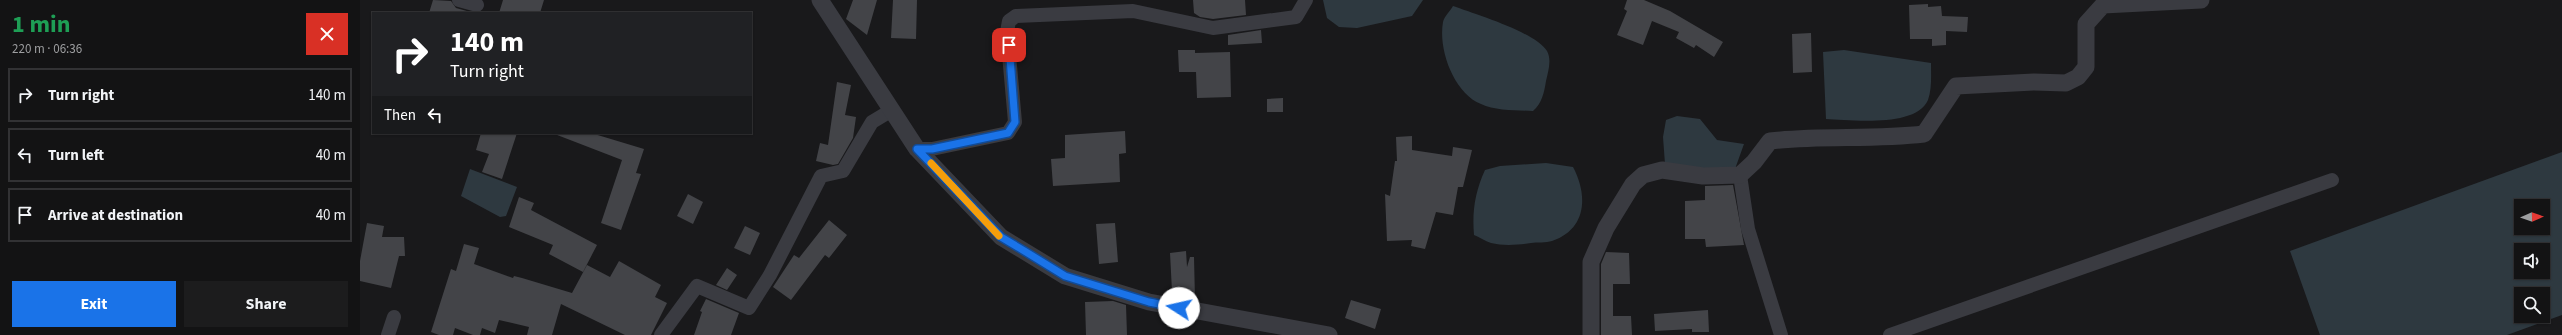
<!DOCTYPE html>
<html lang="en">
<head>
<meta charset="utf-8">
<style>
  body { margin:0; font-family:"Source Sans 3",sans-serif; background:#1c1c1d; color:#f1f3f6; height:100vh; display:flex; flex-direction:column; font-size:15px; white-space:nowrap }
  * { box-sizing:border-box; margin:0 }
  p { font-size:13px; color:#9d9ea0 }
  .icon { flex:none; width:22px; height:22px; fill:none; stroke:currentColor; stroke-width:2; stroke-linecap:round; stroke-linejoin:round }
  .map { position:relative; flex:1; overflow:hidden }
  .panel { display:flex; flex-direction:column; background:#131314; width:360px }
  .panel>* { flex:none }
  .guide { position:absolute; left:12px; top:12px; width:380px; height:122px; border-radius:0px; box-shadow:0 1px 3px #0004,0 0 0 1px #323234; background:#202124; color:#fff; overflow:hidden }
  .needle { width:26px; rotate:88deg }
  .tools { position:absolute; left:2154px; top:199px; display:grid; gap:8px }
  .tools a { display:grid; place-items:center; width:36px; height:36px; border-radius:0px; background:#131314; box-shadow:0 1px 3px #0004,0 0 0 1px #323234; font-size:20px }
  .pin { position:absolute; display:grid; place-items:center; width:34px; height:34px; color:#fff; margin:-17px; border-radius:8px; box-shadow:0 2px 6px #0006 }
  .me { position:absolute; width:44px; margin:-22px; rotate:280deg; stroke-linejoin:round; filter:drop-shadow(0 0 3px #0008) }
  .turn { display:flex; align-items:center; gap:14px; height:84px; padding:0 12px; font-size:18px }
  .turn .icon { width:52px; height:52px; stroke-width:2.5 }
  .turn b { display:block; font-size:28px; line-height:34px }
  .then { display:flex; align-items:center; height:38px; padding:0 12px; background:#0003; gap:8px; font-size:15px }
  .round { display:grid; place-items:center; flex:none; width:42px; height:42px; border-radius:0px; background:#1c1c1d }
  .headline { display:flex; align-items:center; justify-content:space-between; height:68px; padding:0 12px }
  h1 { font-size:24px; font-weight:700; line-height:30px; color:#1e9e55 }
  .primary-button { display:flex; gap:8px; margin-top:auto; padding:8px 12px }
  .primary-button a { flex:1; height:46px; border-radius:0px; background:#1a73e8; color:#fff; font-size:16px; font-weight:700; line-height:46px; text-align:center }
  .primary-button a+a { background:#1c1c1d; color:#f1f3f6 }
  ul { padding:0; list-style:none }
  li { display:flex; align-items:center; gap:12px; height:54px; margin:0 8px 6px; padding:0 4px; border:2px solid #323234; border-radius:0px }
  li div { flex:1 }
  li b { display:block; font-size:15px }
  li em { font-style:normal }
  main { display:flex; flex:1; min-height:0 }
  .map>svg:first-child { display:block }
  .water { fill:#2e3940; fill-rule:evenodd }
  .building { fill:#434448 }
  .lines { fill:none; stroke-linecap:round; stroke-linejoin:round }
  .minor { stroke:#3a3b41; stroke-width:14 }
  .tertiary { stroke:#3a3b41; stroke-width:17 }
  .route-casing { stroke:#114b97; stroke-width:10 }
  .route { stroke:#1a73e8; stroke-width:7 }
  .slow { stroke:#f59e0b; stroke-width:7 }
</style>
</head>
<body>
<main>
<section class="panel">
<div class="headline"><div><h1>1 min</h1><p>220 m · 06:36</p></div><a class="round" style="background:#d93025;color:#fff"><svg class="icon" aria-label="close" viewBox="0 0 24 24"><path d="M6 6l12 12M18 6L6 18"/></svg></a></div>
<ul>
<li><svg class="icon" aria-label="right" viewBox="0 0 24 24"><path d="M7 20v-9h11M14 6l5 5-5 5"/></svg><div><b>Turn right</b></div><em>140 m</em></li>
<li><svg class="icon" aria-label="left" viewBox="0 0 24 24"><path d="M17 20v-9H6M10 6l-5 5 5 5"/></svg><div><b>Turn left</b></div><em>40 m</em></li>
<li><svg class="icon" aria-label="arrive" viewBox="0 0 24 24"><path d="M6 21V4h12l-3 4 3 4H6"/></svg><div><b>Arrive at destination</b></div><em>40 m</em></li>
</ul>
<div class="primary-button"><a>Exit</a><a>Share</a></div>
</section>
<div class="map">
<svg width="2202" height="335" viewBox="0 0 2202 335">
  <rect width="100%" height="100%" fill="#19191b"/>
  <path class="water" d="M 963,0 L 1063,0 L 1052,16 L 997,28 L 979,27 L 967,18 Z
    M 1093,6 C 1115,14 1175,32 1187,51 C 1192,60 1188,72 1186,81 C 1184,93 1182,103 1173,111 C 1157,110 1135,111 1121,104 C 1094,93 1078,50 1083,22 C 1084,17 1090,11 1093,6 Z
    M 1484,50 L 1571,63 C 1571,75 1572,89 1568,100 C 1556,128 1490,120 1466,119 L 1463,52 Z
    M 1317,116 L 1340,119 L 1357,140 L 1384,144 L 1375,169 L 1369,171 L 1305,164 L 1303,137 L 1306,120 Z
    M 2202,152 L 2202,315 L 2147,335 L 1960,335 L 1930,251 ZM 2161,206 L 2183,206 L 2183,228 L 2161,228 ZM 2161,250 L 2183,250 L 2183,272 L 2161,272 ZM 2161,294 L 2183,294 L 2183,316 L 2161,316 Z
    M 1186,163 L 1213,167 C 1228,195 1227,229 1192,241 C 1186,243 1177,242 1171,243 C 1158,245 1143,246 1131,243 C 1125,241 1119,237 1114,235 C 1112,211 1115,192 1125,170 L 1140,166 Z
    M 110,169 L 157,187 L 146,216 L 140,217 L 101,196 Z"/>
  <path class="building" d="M 73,0 L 91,1 L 96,8 L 114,13 L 69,13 Z
    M 143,0 L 184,0 L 180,13 L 139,13 Z
    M 493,0 L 517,0 L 507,35 L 486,19 Z
    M 533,0 L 557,0 L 556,39 L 531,38 Z
    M 833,0 L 885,0 L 886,15 L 853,19 L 840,17 L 834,13 Z
    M 1267,0 L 1284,0 L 1310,11 L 1363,42 L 1354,57 L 1336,45 L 1334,48 L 1316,38 L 1319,32 L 1292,21 L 1283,45 L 1257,35 L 1267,11 L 1264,9 Z
    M 1568,4 L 1568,7 L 1581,6 L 1582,16 L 1608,17 L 1607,32 L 1586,31 L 1586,45 L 1572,46 L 1572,39 L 1550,39 L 1549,5 Z
    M 901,30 L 902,43 L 868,45 L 868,35 Z
    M 1451,33 L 1452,72 L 1433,73 L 1432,34 Z
    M 818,50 L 835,50 L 835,53 L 870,52 L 871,97 L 837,98 L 836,72 L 819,72 Z
    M 477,82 L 491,85 L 485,115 L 496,117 L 493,138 L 478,164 L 473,165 L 456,161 L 460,143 L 468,145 Z
    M 923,98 L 923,112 L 907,112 L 907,99 Z
    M 765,131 L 766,153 L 759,154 L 760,182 L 693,186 L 691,159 L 705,158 L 705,135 Z
    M 121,133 L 157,133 L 142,179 L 122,172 L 129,154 L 116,150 Z
    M 192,133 L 231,133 L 284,149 L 276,173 L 281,174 L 261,230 L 241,223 L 262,160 Z
    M 1052,136 L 1052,150 L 1092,156 L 1093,147 L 1112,150 L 1103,187 L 1098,187 L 1093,215 L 1076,212 L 1065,249 L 1051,246 L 1052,240 L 1027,241 L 1025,194 L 1030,196 L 1035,161 L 1037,161 L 1036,137 Z
    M 1373,185 L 1384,245 L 1346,247 L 1345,239 L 1325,239 L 1325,201 L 1345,200 L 1345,186 Z
    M 328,194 L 343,202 L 333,224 L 317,216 Z
    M 159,197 L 174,203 L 171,210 L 237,245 L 223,272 L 189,254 L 193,245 L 149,227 Z
    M 469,220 L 487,235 L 469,258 L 465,255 L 431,300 L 413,287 L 434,255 L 439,258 Z
    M 7,223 L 24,226 L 22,237 L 44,237 L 45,256 L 39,256 L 31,288 L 0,281 L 0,261 Z
    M 755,223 L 758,262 L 739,264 L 736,224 Z
    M 385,226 L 400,233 L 390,255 L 374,248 Z
    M 104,244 L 119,248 L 114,264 L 153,278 L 154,276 L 162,278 L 212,293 L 227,265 L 250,277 L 259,261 L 301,285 L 295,297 L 307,303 L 291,335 L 265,335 L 201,304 L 192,335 L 167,335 L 169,327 L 139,320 L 135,333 L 122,328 L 120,335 L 113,335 L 95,328 L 93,335 L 79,335 L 71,332 L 91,269 L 96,271 Z
    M 826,251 L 827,267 L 830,257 L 834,257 L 835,300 L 820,298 L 822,291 L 812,291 L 810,253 Z
    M 1246,252 L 1269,253 L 1270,284 L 1253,284 L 1253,316 L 1271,316 L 1272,335 L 1241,335 L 1241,264 Z
    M 367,268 L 377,275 L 367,290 L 356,285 Z
    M 346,299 L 379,313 L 371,335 L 334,335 L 342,312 L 340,311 Z
    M 991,300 L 1021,309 L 1015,329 L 985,318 Z
    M 753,301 L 766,305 L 767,335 L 726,335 L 725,302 Z
    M 1348,310 L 1349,332 L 1332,332 L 1332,329 L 1295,331 L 1294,314 Z"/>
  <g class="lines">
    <path class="minor" d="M 99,0 L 117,5
      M 557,149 L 572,149 L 648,133 L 655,122 L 647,32 L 649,21 L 656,16 L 773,11 L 853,28 L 936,17 L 946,0
      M 1380,175 L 1388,229 L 1421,335
      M 28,335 L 34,317
      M 301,335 L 337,286 L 389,308 L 410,275 L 461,176 L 483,171 L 512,122 L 532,110
      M 1530,335 L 1972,180"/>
    <path class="tertiary" d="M 460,0 L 557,149 L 641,237 L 705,276 L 789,302 L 969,335
      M 1231,335 L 1231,262 L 1246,228 L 1273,184 L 1283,175 L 1302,170 L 1343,176 L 1380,175 L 1394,162 L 1410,141 C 1461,135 1513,140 1564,134 L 1596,86 L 1674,82 L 1706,83 L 1718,77 L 1726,67 L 1726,24 L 1743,5 L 1841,0"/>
  </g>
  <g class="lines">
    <g class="route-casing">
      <path id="route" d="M 649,45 L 655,122 L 648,133 L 572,149 L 557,149 L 641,237 L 666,252 L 705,276 L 789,302 L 819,308"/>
    </g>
    <use href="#route" class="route"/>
    <path class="slow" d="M 571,163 L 639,236"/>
  </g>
</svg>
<div class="tools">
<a><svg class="needle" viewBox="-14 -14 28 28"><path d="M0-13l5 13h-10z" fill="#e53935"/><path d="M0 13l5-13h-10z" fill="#9d9ea0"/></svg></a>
<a><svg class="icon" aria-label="sound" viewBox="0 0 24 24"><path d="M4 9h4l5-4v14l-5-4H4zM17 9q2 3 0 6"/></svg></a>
<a><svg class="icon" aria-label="search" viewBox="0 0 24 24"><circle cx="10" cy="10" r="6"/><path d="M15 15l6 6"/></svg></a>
</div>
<div class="pin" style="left:649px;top:45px;background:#d93025"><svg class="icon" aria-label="arrive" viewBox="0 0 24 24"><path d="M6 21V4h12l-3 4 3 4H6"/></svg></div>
<svg class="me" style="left:819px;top:308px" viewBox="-20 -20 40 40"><circle r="19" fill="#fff"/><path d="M0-13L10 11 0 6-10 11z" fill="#1a73e8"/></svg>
<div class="guide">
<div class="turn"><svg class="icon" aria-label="right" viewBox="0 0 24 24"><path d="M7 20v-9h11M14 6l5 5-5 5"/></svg><div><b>140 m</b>Turn right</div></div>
<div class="then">Then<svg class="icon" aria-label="left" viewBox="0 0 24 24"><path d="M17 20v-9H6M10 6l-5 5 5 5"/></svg></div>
</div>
</div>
</main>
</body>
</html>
